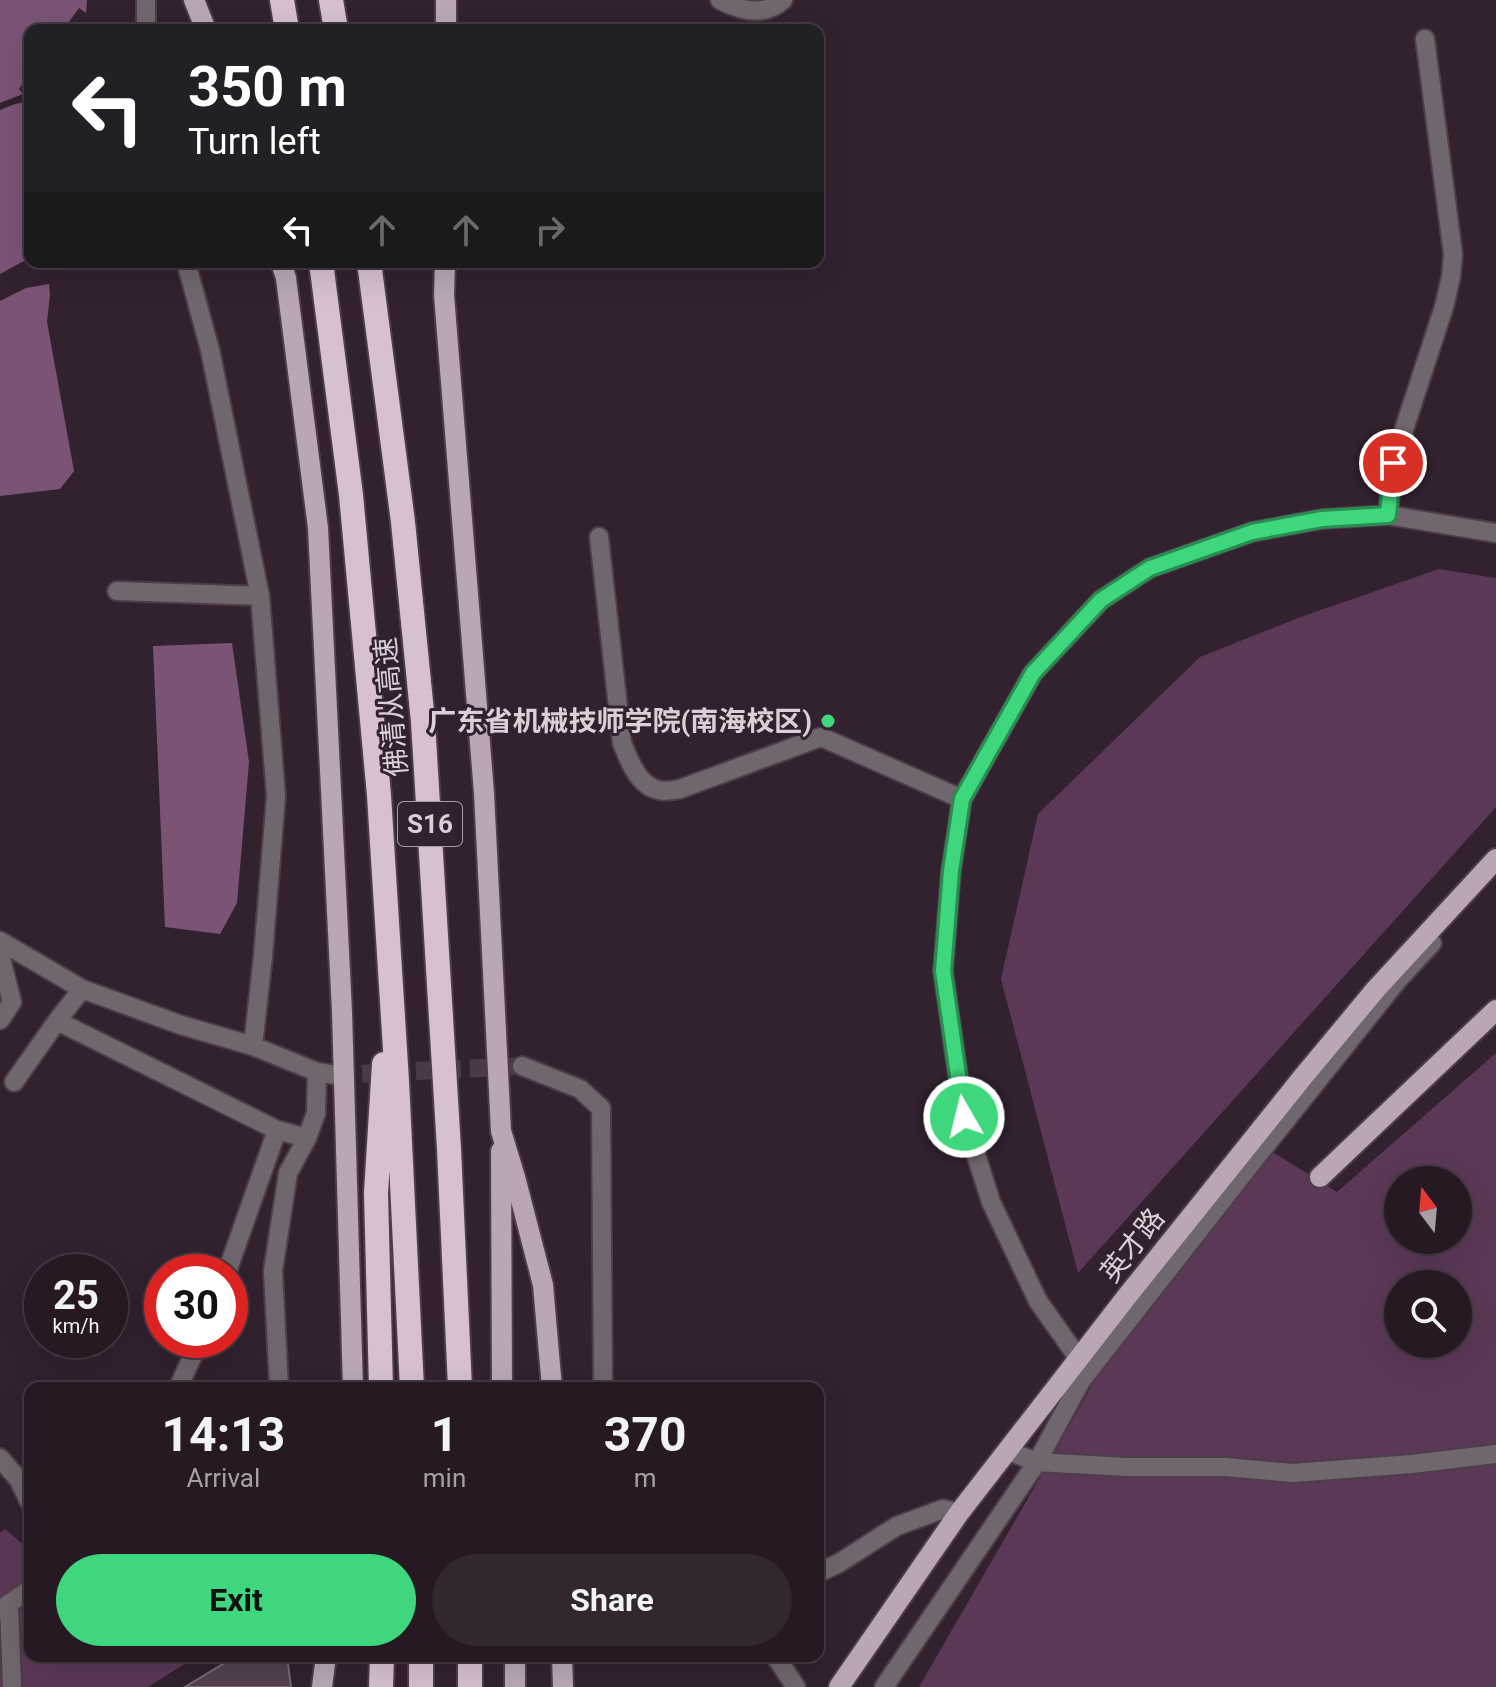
<!DOCTYPE html>
<html lang="en">
<head>
<meta charset="utf-8">
<style>
  body { margin:0; font-family:Roboto,"Noto Sans SC",sans-serif; background:#322630; color:#f1f3f6; height:100vh; display:flex; flex-direction:column; font-size:30px; white-space:nowrap }
  * { box-sizing:border-box; margin:0 }
  p { font-size:26px; color:#a4a0a6 }
  .icon { flex:none; width:44px; height:44px; fill:none; stroke:currentColor; stroke-width:2; stroke-linecap:round; stroke-linejoin:round }
  .map { position:relative; flex:1; overflow:hidden }
  .sheet { position:absolute; left:24px; top:1382px; width:800px; height:280px; display:flex; flex-direction:column; background:#261923; border-radius:16px; box-shadow:0 8px 32px #0002,0 0 0 2px #423841 }
  .sheet>* { flex:none }
  .top-card { position:absolute; left:24px; top:24px; width:800px; height:244px; border-radius:16px; box-shadow:0 8px 32px #0002,0 0 0 2px #423841; background:#202124; color:#fff; overflow:hidden }
  .needle { width:52px; rotate:344deg }
  .controls { position:absolute; left:1384px; top:1166px; display:grid; gap:16px }
  .controls a { display:grid; place-items:center; width:88px; height:88px; border-radius:50%; background:#261923; box-shadow:0 8px 32px #0002,0 0 0 2px #423841; font-size:40px }
  .speed { position:absolute; left:24px; top:1254px; display:flex; gap:16px; font-size:40px; font-weight:700; text-align:center }
  .speed>* { display:grid; place-content:center; width:104px; height:104px; border-radius:50%; background:#261923; box-shadow:0 8px 32px #0002,0 0 0 2px #423841; line-height:1 }
  .speed small { font-size:20px; font-weight:400 }
  .speed .limit { border:12px solid #d22; background:#fff; color:#111 }
  .pin { position:absolute; display:grid; place-items:center; width:68px; height:68px; color:#fff; margin:-34px; border:4px solid #fff; border-radius:50%; box-shadow:0 2px 8px #0007 }
  .me { position:absolute; width:88px; margin:-44px; rotate:352deg; stroke-linejoin:round; filter:drop-shadow(0 0 6px #0008) }
  .turn { display:flex; align-items:center; gap:28px; height:168px; padding:0 32px; font-size:36px }
  .turn .icon { width:104px; height:104px; stroke-width:2.5 }
  .turn b { display:block; font-size:56px; line-height:68px }
  .lanes { display:flex; align-items:center; height:76px; padding:0 32px; background:#0003; justify-content:center; gap:40px; direction:ltr }
  .lanes .off { opacity:.35 }
  .eta { display:flex; justify-content:space-evenly; align-items:center; height:136px; text-align:center }
  .eta b { font-size:48px; font-weight:700; line-height:56px }
  .primary-button { display:flex; gap:16px; margin-top:auto; padding:16px 32px }
  .primary-button a { flex:1; height:92px; border-radius:48px; background:#3fd77d; color:#111; font-size:32px; font-weight:700; line-height:92px; text-align:center }
  .primary-button a+a { background:#322630; color:#f1f3f6 }
  .map>svg:first-child { display:block }
  .green { fill:#5b3956; fill-rule:evenodd }
  .water { fill:#7b5475 }
  .building { fill:#534150; stroke:#7b6778; stroke-width:2 }
  .lines { fill:none; stroke-linecap:round; stroke-linejoin:round }
  .minor-tunnel { stroke:#4b3b48; stroke-width:18; stroke-dasharray:18 9; stroke-linecap:butt }
  .minor-casing { stroke:#4d3d4a; stroke-width:22 }
  .major-casing { stroke:#4d3d4a; stroke-width:24 }
  .highway-casing { stroke:#4d3d4a; stroke-width:28 }
  .minor { stroke:#70676e; stroke-width:18 }
  .major { stroke:#b9a7b6; stroke-width:20 }
  .highway { stroke:#d6c0d2; stroke-width:24 }
  .route-casing { stroke:#298c51; stroke-width:20 }
  .route { stroke:#3fd77d; stroke-width:14 }
  .poi-dot { fill:#3fd77d; stroke:#32212f; stroke-width:3 }
  .labels { text-anchor:middle; stroke-width:6; stroke-linejoin:round; paint-order:stroke }
  .shield { fill:#32212f; stroke:#a89ba5; stroke-width:2 }
  .shield-label { font-size:26px; font-weight:bold; fill:#dbcfd8 }
  .street-label { font-size:28px; fill:#dbcfd8; stroke:#32212f }
  .poi-label { font-size:28px; font-weight:bold; fill:#dbcfd8; stroke:#32212f; text-anchor:end }
</style>
</head>
<body>
<div class="map">
<svg width="1496" height="1687" viewBox="0 0 1496 1687">
  <rect width="100%" height="100%" fill="#32212f"/>
  <path class="green" d="M 1439,569 L 1496,578 L 1496,807 L 1078,1273 L 1001,979 L 1038,814 L 1200,657 L 1298,618 Z
    M 1496,1053 L 1496,1687 L 919,1687 L 1053,1455 L 1098,1374 L 1271,1151 L 1337,1192 ZM 1398,1180 L 1458,1180 L 1458,1240 L 1398,1240 ZM 1398,1284 L 1458,1284 L 1458,1344 L 1398,1344 Z
    M 5,1529 L 30,1550 L 30,1656 L 197,1656 L 148,1687 L 0,1687 L 0,1533 Z"/>
  <path class="water" d="M 0,0 L 87,0 L 86,13 L 79,8 L 63,30 L 30,30 L 30,74 L 19,89 L 23,94 L 0,103 Z
    M 30,101 L 30,260 L 24,261 L 0,274 L 0,110 L 15,104 Z
    M 49,284 L 50,294 L 47,322 L 74,471 L 60,489 L 0,496 L 0,301 L 26,288 Z
    M 232,643 L 249,762 L 237,903 L 220,934 L 165,927 L 153,646 Z"/>
  <path class="building" d="M 236,1656 L 287,1656 L 291,1687 L 185,1687 Z"/>
  <g class="lines">
    <path class="minor-tunnel" d="M 335,1075 L 522,1066"/>
    <g class="minor-casing">
      <path id="minor" d="M 720,0 C 741,11 764,17 783,0
        M 146,30 L 146,0
        M 186,262 L 210,350 L 260,596 L 276,796 L 263,956 L 253,1046
        M 1388,515 L 1393,463 L 1444,307 L 1451,277 L 1453,254 L 1425,39
        M 599,537 L 622,743 C 629,760 638,786 659,790 C 665,792 674,790 680,789 L 821,737 L 962,799
        M 117,591 L 260,596
        M 0,941 L 82,989 L 181,1025 L 253,1046 L 317,1072 L 335,1075
        M 0,955 L 12,1002 L 0,1020
        M 57,1021 L 277,1130
        M 522,1066 L 580,1089 L 601,1108 L 603,1388
        M 14,1082 L 57,1021 L 82,989
        M 227,1272 L 277,1130 L 307,1138
        M 1079,1359 L 1038,1301 L 991,1202 L 964,1117 L 943,971 L 951,871 L 962,799 L 1033,673 L 1101,600 L 1150,568 L 1252,532 L 1322,519 L 1388,515 L 1496,533
        M 178,1388 L 200,1340
        M 279,1388 L 273,1271 L 288,1173 L 307,1138 L 316,1113 L 317,1072
        M 1008,1451 L 1037,1462 L 1126,1467 L 1226,1467 L 1292,1473 L 1412,1464 L 1496,1454
        M 0,1458 L 19,1480 L 30,1503
        M 818,1573 L 839,1563 L 897,1526 L 943,1509 L 959,1513
        M 9,1603 L 12,1687
        M 0,1610 L 30,1589
        M 775,1656 L 796,1687
        M 884,1687 L 1037,1462 L 1081,1381 L 1258,1155 L 1397,981 L 1432,943"/>
    </g>
    <g class="major-casing">
      <path id="major" d="M 194,0 L 206,30
        M 446,30 L 446,0
        M 281,262 L 286,278 L 318,528 L 342,1012 L 353,1388
        M 445,262 L 444,295 L 484,793 L 501,1131 L 515,1177 L 543,1285 L 552,1388
        M 501,1151 L 502,1388
        M 1320,1177 L 1496,1010
        M 515,1656 L 515,1687
        M 562,1656 L 563,1687
        M 322,1687 L 326,1656
        M 839,1687 L 959,1513 L 1128,1295 L 1302,1078 L 1376,989 L 1496,859"/>
    </g>
    <g class="highway-casing">
      <path id="highway" d="M 282,0 L 287,30
        M 331,0 L 336,30
        M 321,262 L 351,495 L 379,795 L 397,1081 L 412,1388
        M 369,262 L 403,522 L 423,722 L 449,1149 L 460,1388
        M 381,1388 L 376,1193 L 384,1064
        M 421,1656 L 421,1687
        M 470,1656 L 470,1687
        M 381,1687 L 382,1656"/>
    </g>
    <use href="#minor" class="minor"/>
    <use href="#major" class="major"/>
    <use href="#highway" class="highway"/>
  </g>
  <g class="lines">
    <g class="route-casing">
      <path id="route" d="M 964,1117 L 943,971 L 951,871 L 962,799 L 1033,673 L 1101,600 L 1150,568 L 1252,532 L 1322,519 L 1388,515 L 1393,463"/>
    </g>
    <use href="#route" class="route"/>
  </g>
  <circle class="poi-dot" cx="828" cy="721" r="8"/>
  <g class="labels">
    <rect class="shield" x="398" y="802" width="64" height="44" rx="6"/>
    <g class="shield-label">
      <text x="430" y="833">S16</text>
    </g>
    <g class="street-label">
      <text transform="translate(391 707) rotate(-95)" y="10">佛清从高速</text>
      <text transform="translate(1132 1245) rotate(-52)" y="10">英才路</text>
    </g>
    <g class="poi-label">
      <text x="812" y="731">广东省机械技师学院(南海校区)</text>
    </g>
  </g>
</svg>
<div class="controls">
<a><svg class="needle" viewBox="-14 -14 28 28"><path d="M0-13l5 13h-10z" fill="#e53935"/><path d="M0 13l5-13h-10z" fill="#a4a0a6"/></svg></a>
<a><svg class="icon" aria-label="search" viewBox="0 0 24 24"><circle cx="10" cy="10" r="6"/><path d="M15 15l6 6"/></svg></a>
</div>
<div class="speed"><div>25<small>km/h</small></div><div class="limit">30</div></div>
<div class="pin" style="left:1393px;top:463px;background:#d93025"><svg class="icon" aria-label="arrive" viewBox="0 0 24 24"><path d="M6 21V4h12l-3 4 3 4H6"/></svg></div>
<svg class="me" style="left:964px;top:1117px" viewBox="-20 -20 40 40"><circle r="17" fill="#3fd77d" stroke="#fff" stroke-width="3"/><path d="M0-11L8 9 0 5-8 9z" fill="#fff"/></svg>
<div class="top-card">
<div class="turn"><svg class="icon" aria-label="left" viewBox="0 0 24 24"><path d="M17 20v-9H6M10 6l-5 5 5 5"/></svg><div><b>350 m</b>Turn left</div></div>
<div class="lanes"><svg class="icon" aria-label="left" viewBox="0 0 24 24"><path d="M17 20v-9H6M10 6l-5 5 5 5"/></svg><svg class="icon off" aria-label="ahead" viewBox="0 0 24 24"><path d="M12 20V5M6 11l6-6 6 6"/></svg><svg class="icon off" aria-label="ahead" viewBox="0 0 24 24"><path d="M12 20V5M6 11l6-6 6 6"/></svg><svg class="icon off" aria-label="right" viewBox="0 0 24 24"><path d="M7 20v-9h11M14 6l5 5-5 5"/></svg></div>
</div>
<section class="sheet">
<div class="eta">
<div><b>14:13</b><p>Arrival</p></div>
<div><b>1</b><p>min</p></div>
<div><b>370</b><p>m</p></div>
</div>
<div class="primary-button"><a>Exit</a><a>Share</a></div>
</section>
</div>
</body>
</html>
